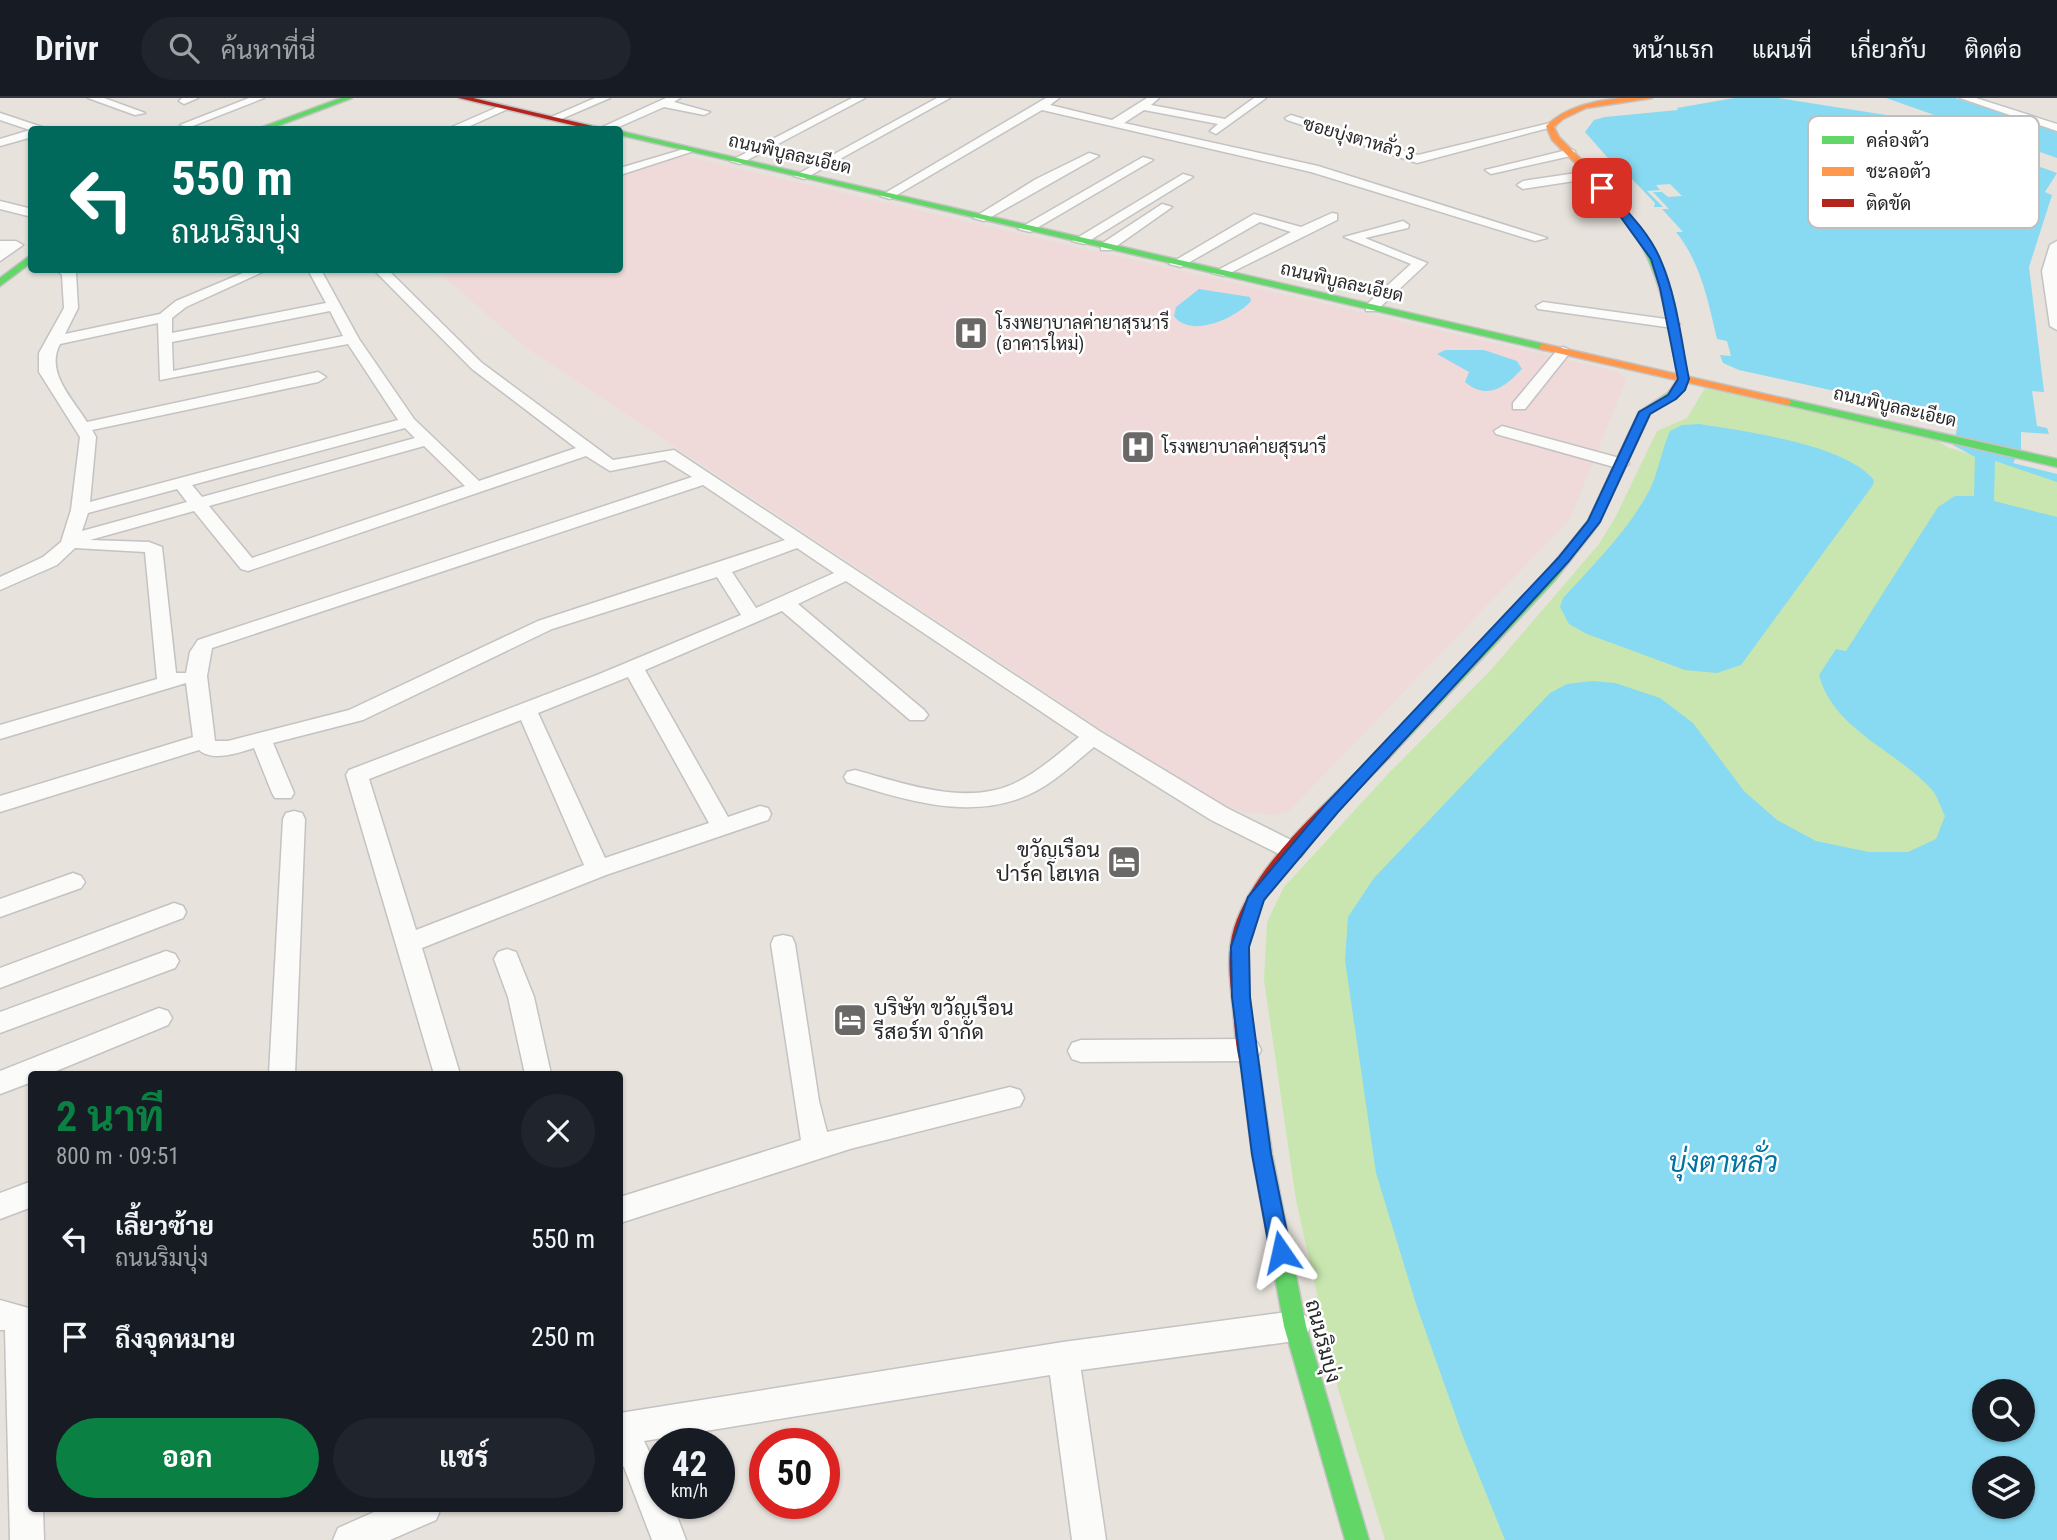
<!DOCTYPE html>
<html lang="th">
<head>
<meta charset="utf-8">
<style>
  body { margin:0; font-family:"Roboto Condensed",Sarabun,sans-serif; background:#20242c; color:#f1f3f6; height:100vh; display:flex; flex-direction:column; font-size:26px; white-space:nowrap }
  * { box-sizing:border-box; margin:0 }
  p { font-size:23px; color:#9ea1a6 }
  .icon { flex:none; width:38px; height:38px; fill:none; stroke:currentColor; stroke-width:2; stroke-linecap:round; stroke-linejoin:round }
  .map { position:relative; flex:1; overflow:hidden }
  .sheet { position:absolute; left:28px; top:973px; width:595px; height:441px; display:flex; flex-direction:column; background:#171b24; border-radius:7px; box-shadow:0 2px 5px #0004 }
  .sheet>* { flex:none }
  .top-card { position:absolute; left:28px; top:28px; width:595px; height:147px; border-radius:7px; box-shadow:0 2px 5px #0004; background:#00695c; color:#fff; overflow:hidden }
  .fabs { position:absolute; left:1972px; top:1281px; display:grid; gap:14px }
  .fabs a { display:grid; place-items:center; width:63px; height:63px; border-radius:50%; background:#171b24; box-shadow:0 2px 5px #0004; font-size:35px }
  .speed { position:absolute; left:644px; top:1330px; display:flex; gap:14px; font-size:35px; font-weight:700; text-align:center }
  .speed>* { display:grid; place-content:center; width:91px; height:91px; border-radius:50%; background:#171b24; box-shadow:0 2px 5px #0004; line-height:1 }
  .speed small { font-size:18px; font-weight:400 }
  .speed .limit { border:10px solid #d22; background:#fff; color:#111 }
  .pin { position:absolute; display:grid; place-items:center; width:60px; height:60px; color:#fff; margin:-30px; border-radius:14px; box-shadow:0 4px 10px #0006 }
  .me { position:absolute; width:77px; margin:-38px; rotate:349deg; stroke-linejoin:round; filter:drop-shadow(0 0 5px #0008) }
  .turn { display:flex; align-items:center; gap:24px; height:147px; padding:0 28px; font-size:32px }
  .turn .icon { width:91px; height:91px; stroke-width:2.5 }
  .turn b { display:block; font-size:49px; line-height:60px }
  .round { display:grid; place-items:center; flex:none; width:74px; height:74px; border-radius:37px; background:#20242c }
  .overview { display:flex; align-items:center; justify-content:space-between; height:119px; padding:0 28px }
  h1 { font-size:42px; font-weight:700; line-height:52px; color:#0b8043 }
  .primary-button { display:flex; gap:14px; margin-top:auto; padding:14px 28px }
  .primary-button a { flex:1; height:80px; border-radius:42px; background:#0b8043; color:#fff; font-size:28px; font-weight:700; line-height:80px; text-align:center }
  .primary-button a+a { background:#20242c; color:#f1f3f6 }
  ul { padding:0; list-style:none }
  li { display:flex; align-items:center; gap:21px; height:98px; padding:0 28px }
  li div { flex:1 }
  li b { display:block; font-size:26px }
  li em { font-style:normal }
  header { display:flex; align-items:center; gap:42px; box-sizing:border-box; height:98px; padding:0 35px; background:#171b24; border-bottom:2px solid #363941 }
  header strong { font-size:33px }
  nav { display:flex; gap:38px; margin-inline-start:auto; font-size:24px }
  .search { width:490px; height:63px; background:#20242c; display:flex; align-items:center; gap:18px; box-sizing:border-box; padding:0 24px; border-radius:38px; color:#9ea1a6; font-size:26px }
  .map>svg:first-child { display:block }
  .medical { fill:#efdad9 }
  .green { fill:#c9e6b1; fill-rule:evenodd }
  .water { fill:#87daf1; fill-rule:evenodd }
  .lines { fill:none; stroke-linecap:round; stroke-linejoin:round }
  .street-casing { stroke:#c4c2c3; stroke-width:3 }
  .fast-casing { stroke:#c4c2c3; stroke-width:3 }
  .slow-casing { stroke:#c4c2c3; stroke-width:3 }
  .jam-casing { stroke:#c4c2c3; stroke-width:3 }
  .street { fill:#fbfbfa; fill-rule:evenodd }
  .fast { fill:#63d668; fill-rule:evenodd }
  .slow { fill:#ff974d; fill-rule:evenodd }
  .jam { fill:#b3261e; fill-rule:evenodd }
  .route { fill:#1a73e8; stroke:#114b97; stroke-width:2 }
  .labels { text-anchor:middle; stroke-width:5; stroke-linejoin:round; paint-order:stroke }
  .far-street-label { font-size:18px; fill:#282828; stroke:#fff }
  .far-poi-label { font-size:18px; fill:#282828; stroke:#fff; text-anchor:start }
  .poi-label { font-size:21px; fill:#282828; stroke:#fff; text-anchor:end }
  .street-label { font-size:21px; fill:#282828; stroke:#fff }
  .near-water-label { font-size:28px; font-style:italic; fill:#0072a4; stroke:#fff }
  .key { fill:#fff; stroke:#bebebe; stroke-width:2 }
  .key-label { font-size:19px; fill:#282828 }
</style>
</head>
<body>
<header>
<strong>Drivr</strong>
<div class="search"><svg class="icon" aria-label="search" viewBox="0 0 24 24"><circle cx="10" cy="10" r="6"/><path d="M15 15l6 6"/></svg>ค้นหาที่นี่</div>
<nav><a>หน้าแรก</a><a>แผนที่</a><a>เกี่ยวกับ</a><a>ติดต่อ</a></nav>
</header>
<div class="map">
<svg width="2057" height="1442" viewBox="0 0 2057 1442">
  <rect width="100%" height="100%" fill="#e7e2dc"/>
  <path class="medical" d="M 678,57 L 1619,274 L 1626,282 L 1570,421 L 1289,713 L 1274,717 L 1245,714 L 1208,702 L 525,249 L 436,172 L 620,172 L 620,75 Z"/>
  <path class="green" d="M 1705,290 L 1934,341 L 1949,350 L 2057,381 L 2057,1442 L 1385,1442 L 1338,1291 L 1296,1102 L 1264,882 L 1267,824 L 1284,789 L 1388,676 L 1490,573 L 1599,446 L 1615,420 L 1657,333 L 1687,320 ZM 1984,1293 L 2023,1293 L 2023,1332 L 1984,1332 ZM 1984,1370 L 2023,1370 L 2023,1409 L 1984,1409 Z"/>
  <path class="water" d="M 1734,0 L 1778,0 L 1905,20 L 2057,75 L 2045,94 L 2052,97 L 2029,169 L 2044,294 L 2032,293 L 2037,328 L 2047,330 L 2049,336 L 2021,334 L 2021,351 L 2013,365 L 2057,376 L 2057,384 L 1995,363 L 1994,403 L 2057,419 L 2057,1442 L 1505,1442 L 1462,1336 L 1417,1209 L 1376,1075 L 1345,862 L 1348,819 L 1374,780 L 1550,595 L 1567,586 L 1592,583 L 1615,585 L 1660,600 L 1693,625 L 1744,693 L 1777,722 L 1816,743 L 1869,754 L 1908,754 L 1936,741 L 1945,718 C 1941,710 1938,700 1933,693 C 1898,653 1833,632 1819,577 L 1836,551 L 1846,553 L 1938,409 L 1955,398 L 1974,398 L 1975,359 L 1953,347 L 1958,327 L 1940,316 L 1739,272 L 1723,265 L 1720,257 L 1731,258 L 1727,243 L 1717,241 C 1708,203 1701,165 1676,134 L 1683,134 L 1662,111 L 1669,111 L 1653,94 L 1662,94 L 1668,99 L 1682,98 L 1670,86 L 1656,87 L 1660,92 L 1647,93 L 1663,109 L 1654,109 L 1655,105 L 1631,80 L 1623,77 L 1585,34 L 1594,22 L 1605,19 L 1678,12 L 1677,10 ZM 1984,1293 L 2023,1293 L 2023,1332 L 1984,1332 ZM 1984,1370 L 2023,1370 L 2023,1409 L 1984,1409 Z
    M 1886,0 L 1955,0 L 2057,33 L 2057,60 Z
    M 1199,191 L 1250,199 L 1251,203 C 1236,220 1191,241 1174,218 L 1176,209 Z
    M 1445,252 L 1484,252 L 1517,263 L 1522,271 C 1505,289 1488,303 1465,284 L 1469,274 L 1437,256 Z
    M 1699,326 C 1744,333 1845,346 1874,382 L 1873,387 L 1741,567 L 1717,575 L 1685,572 L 1587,536 L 1569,526 L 1560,509 L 1563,500 C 1594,466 1630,431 1651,389 C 1659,371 1662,351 1670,333 L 1682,327 Z"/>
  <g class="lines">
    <g class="street-casing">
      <path id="street" d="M 88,0 L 104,0 L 145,15 L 135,17 Z
        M 182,0 L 198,0 L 184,6 L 179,3 Z
        M 249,0 L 264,0 L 190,29 L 180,27 Z
        M 595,0 L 610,0 L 559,22 L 549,20 Z
        M 666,0 L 680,0 L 674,4 L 710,14 L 704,17 L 664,9 L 612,32 L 598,31 Z
        M 852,0 L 865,0 L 740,66 L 730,63 Z
        M 937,0 L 950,0 L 804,81 L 794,78 Z
        M 1046,0 L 1059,0 L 1050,7 L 1112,22 L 1147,0 L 1159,0 L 1151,7 L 1225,21 L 1254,0 L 1266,0 L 1216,36 L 1210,33 L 1218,26 L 1144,12 L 1124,25 L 1318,68 L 1547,140 L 1535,143 L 1311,74 L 1042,12 L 890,101 L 880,98 Z
        M 1960,0 L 1976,0 L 2057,26 L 2057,33 Z
        M 500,8 L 510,10 L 461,32 L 445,32 Z
        M 0,15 L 45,30 L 46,32 L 32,32 L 32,39 L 0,48 L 0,41 L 30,32 L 0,22 Z
        M 1291,17 L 1418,57 L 1550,25 L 1556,28 L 1417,65 L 1287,22 L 1285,20 Z
        M 684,51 L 694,53 L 620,77 L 620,70 Z
        M 1571,51 L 1575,53 L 1575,57 L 1491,76 L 1485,72 Z
        M 1089,55 L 1099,58 L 984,123 L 973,120 L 1036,81 Z
        M 1143,59 L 1153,62 L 1030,134 L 1018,131 Z
        M 1590,73 L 1594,74 L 1594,80 L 1523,91 L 1517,87 L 1523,83 Z
        M 1183,76 L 1193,79 L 1084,146 L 1072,143 Z
        M 0,103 L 32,111 L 32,119 L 0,111 Z
        M 1162,106 L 1172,109 L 1111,152 L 1101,152 L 1101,146 Z
        M 1332,115 L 1337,116 L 1337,122 L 1224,178 L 1212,175 L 1291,134 L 1260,124 L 1181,169 L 1169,166 L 1254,116 L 1301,129 Z
        M 1403,123 L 1409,127 L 1408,130 L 1365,140 L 1427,165 L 1376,213 L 1366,213 L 1366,207 L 1411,166 L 1344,139 Z
        M 0,143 L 16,143 L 23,147 L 0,163 Z
        M 2057,143 L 2057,232 L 2050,228 L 2042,173 L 2050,147 Z
        M 57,172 L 73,172 L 76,175 L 78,210 L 65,236 L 160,216 L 176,203 L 250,172 L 267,172 L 186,209 L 172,220 L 172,235 L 326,205 L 308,172 L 321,172 L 359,241 L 414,321 L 479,383 L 576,350 L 472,271 L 374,172 L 388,172 L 482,265 L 613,362 L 674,352 L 1101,634 L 1227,710 L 1301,747 L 1305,753 L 1301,759 L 1285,759 L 1211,722 L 1094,649 C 1073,666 1053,686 1028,697 C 969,723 905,702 847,684 L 844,679 L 847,674 L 855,672 C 903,685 964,708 1013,686 C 1037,675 1058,656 1079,639 L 846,483 L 798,506 L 924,612 L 928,617 L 924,622 L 910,622 L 782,513 L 645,572 L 728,719 L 760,708 L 768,710 L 771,716 L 768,722 L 606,777 L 422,850 L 460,976 L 434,976 L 346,677 L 349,672 L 597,577 L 741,517 L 717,479 L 552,531 L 363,622 L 273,645 L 294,695 L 291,700 L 275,700 L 272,695 L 254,650 C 238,655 212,664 199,652 L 0,714 L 0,698 L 193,639 L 186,585 L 0,641 L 0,627 L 157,581 L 145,454 L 75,450 L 57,467 L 0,492 L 0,479 L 43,459 L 61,444 L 71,412 L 80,339 L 39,274 L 39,255 L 64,210 L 62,177 ZM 330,213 L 343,238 L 173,273 L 172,244 ZM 158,225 L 160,282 L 348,246 L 398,322 L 90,404 L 96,339 L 92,332 L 318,284 L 326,279 L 318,274 L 87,324 C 72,300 45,274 60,246 ZM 405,330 L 415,340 L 202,399 L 192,387 ZM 424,348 L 465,388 L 252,460 L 209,408 ZM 586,358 L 610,373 L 665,362 L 692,379 L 198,542 L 190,554 L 186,575 L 176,575 L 162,449 L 149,444 L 90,442 L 194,413 L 241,471 L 248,473 ZM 703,387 L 785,442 L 538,523 L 349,612 L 228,643 L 215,643 L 207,578 L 212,550 ZM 177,391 L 187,404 L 82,433 L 88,415 ZM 797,450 L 834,475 L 756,510 L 732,474 ZM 628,579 L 709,725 L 605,760 L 538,615 ZM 521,622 L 584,767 L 416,832 L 369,681 Z
        M 1543,204 L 1673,222 L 1680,226 L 1673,230 L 1538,211 L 1536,208 Z
        M 1563,249 L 1568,251 L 1568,257 L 1525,311 L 1513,311 L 1513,305 L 1558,251 Z
        M 1502,328 L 1627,362 L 1629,366 L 1621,371 L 1496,336 L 1494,333 Z
        M 294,713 L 302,715 L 305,721 L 295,976 L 269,976 L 283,721 L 286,715 Z
        M 73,775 L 81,778 L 85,784 L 81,790 L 0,819 L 0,801 Z
        M 174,805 L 183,808 L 186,814 L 183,820 L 0,890 L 0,870 Z
        M 783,837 L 792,839 L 795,846 L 819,1003 L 827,1034 L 1010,989 L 1020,992 L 1024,1000 L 1020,1008 L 850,1051 L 620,1125 L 620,1099 L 801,1042 L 771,846 L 774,839 Z
        M 507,851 L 516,854 L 534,899 L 551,976 L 525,976 L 508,899 L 494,861 L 498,854 Z
        M 166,853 L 175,856 L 179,863 L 175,870 L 0,935 L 0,914 Z
        M 159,910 L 168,913 L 172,920 L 168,927 L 49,976 L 32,976 L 32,984 L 0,996 L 0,973 Z
        M 1248,941 L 1257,944 L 1261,952 L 1257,960 L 1248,963 L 1081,964 L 1072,961 L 1068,953 L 1072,945 L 1081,942 Z
        M 32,1083 L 32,1109 L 0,1121 L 0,1095 Z
        M 0,1202 L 32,1211 L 32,1410 L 43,1410 L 44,1442 L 10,1442 L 5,1232 L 0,1232 Z
        M 1295,1213 L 1306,1218 L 1311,1228 L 1306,1238 L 1295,1243 L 1081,1272 L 1106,1442 L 1072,1442 L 1050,1277 L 644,1343 L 660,1376 L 660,1405 L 672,1405 L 686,1442 L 652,1442 L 624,1369 L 620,1366 L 620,1315 L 1063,1244 Z
        M 383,1410 L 441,1410 L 436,1422 L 390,1442 L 333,1442 L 338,1430 Z"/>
    </g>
    <g class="fast-casing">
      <path id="fast" d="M 341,0 L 352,0 L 267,32 L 254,32 Z
        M 620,33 L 1544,246 L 1549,249 L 1544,252 L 620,37 Z
        M 1576,62 L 1582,62 C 1656,139 1670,177 1688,281 L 1676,299 L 1650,316 L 1598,427 L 1554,483 L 1389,660 L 1379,660 L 1376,656 L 1379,652 L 1544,477 L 1588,423 L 1639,314 L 1668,295 L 1678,281 C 1670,233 1663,184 1638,141 C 1622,113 1598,89 1576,66 Z
        M 32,156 L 32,164 L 0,188 L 0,180 Z
        M 1787,301 L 2057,361 L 2057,369 L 1783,306 L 1783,302 Z
        M 1250,960 L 1257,963 L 1259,968 L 1272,1056 L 1306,1228 L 1369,1442 L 1345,1442 L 1284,1228 L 1252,1056 L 1241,968 L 1243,963 Z"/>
    </g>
    <g class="slow-casing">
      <path id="slow" d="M 1622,0 L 1652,0 L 1586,10 L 1563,21 L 1554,29 L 1559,39 L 1582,62 L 1582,66 L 1576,66 L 1552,42 L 1546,28 C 1567,8 1594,3 1622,0 Z
        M 1544,246 L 1787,301 L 1792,304 L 1787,307 L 1540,251 L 1540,247 Z"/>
    </g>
    <g class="jam-casing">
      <path id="jam" d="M 459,0 L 473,0 L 610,32 L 593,32 Z
        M 1384,651 L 1392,656 L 1389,660 C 1344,706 1258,780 1248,845 C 1242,886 1253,928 1259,968 L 1257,973 L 1250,976 L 1243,973 C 1235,956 1235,929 1233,910 C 1230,884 1226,856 1234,830 C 1256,762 1330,703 1379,652 Z"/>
    </g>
    <use href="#street" class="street"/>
    <use href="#fast" class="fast"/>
    <use href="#slow" class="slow"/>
    <use href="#jam" class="jam"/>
  </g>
  <path class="route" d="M 1599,89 L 1605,89 C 1625,111 1650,135 1661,163 C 1677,200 1681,242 1689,281 L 1685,292 L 1676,301 L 1650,316 L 1600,424 L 1568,464 L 1338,714 L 1264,802 L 1249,849 L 1250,899 L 1271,1056 L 1291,1154 L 1288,1161 L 1281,1164 L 1273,1161 L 1270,1154 L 1252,1056 L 1232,899 L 1231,849 L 1248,799 L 1326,706 L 1559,459 L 1588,423 L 1639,314 L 1668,297 L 1678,281 L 1660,190 L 1651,161 Z"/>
  <defs>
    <g id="hospital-square" transform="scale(1.75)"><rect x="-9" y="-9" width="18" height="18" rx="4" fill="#6b6967" stroke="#fff"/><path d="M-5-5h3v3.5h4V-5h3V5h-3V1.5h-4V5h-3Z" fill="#fff"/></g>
    <g id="hotel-square" transform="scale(1.75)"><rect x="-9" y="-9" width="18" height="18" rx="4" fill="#6b6967" stroke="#fff"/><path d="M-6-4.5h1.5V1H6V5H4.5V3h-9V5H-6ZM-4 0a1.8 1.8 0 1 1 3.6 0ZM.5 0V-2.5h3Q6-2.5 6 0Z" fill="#fff"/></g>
  </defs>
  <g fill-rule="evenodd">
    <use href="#hospital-square" x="971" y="235"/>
    <use href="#hospital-square" x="1138" y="349"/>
    <use href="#hotel-square" x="1124" y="764"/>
    <use href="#hotel-square" x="850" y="922"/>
  </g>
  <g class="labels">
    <g class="far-street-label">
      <text transform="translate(1359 41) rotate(16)" y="6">ซอยบุ่งตาหลั่ว 3</text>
      <text transform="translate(790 56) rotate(13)" y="6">ถนนพิบูลละเอียด</text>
      <text transform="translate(1342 184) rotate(13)" y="6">ถนนพิบูลละเอียด</text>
      <text transform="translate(1895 309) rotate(13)" y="6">ถนนพิบูลละเอียด</text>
    </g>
    <g class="far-poi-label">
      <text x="996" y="231">โรงพยาบาลค่ายาสุรนารี<tspan x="996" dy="21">(อาคารใหม่)</tspan></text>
      <text x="1162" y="355">โรงพยาบาลค่ายสุรนารี</text>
    </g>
    <g class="poi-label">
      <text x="1100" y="759">ขวัญเรือน<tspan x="1100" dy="24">ปาร์ค โฮเทล</tspan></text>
      <text x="874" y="917" text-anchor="start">บริษัท ขวัญเรือน<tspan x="874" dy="24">รีสอร์ท จำกัด</tspan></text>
    </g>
    <g class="street-label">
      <text transform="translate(1323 1243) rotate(75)" y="7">ถนนริมบุ่ง</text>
    </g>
    <g class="near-water-label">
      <text x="1723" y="1074">บุ่งตาหลั่ว</text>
    </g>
  </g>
  <rect x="1808" y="18" width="231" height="112" rx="10" class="key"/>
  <rect x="1822" y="38" width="32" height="8" fill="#63d668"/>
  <rect x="1822" y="69" width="32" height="9" fill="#ff974d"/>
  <rect x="1822" y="101" width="32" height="8" fill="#b3261e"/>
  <g class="key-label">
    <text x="1866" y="49">คล่องตัว</text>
    <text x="1866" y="80">ชะลอตัว</text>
    <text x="1866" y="112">ติดขัด</text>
  </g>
</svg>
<div class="fabs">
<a><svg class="icon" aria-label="search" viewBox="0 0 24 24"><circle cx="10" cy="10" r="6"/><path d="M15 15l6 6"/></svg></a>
<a><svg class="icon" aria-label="layers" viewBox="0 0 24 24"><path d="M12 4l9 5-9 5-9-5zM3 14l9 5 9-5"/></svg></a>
</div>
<div class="speed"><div>42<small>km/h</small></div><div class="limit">50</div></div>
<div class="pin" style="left:1602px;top:90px;background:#d93025"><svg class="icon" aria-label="arrive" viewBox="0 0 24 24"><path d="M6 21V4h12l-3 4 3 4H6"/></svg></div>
<svg class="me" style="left:1281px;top:1154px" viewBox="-20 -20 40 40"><path d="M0-17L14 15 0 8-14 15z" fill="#1a73e8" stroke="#fff" stroke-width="4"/></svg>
<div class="top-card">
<div class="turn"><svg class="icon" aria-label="left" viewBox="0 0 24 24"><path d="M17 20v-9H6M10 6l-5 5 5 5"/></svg><div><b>550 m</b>ถนนริมบุ่ง</div></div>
</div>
<section class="sheet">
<div class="overview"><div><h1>2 นาที</h1><p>800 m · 09:51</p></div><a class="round"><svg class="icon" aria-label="close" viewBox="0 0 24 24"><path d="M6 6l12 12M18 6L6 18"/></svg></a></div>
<ul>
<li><svg class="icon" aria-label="left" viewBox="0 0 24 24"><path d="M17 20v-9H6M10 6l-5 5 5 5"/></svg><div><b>เลี้ยวซ้าย</b><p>ถนนริมบุ่ง</p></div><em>550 m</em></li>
<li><svg class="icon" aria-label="arrive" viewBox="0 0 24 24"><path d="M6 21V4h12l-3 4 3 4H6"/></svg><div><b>ถึงจุดหมาย</b></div><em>250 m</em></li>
</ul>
<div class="primary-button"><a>ออก</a><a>แชร์</a></div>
</section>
</div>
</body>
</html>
